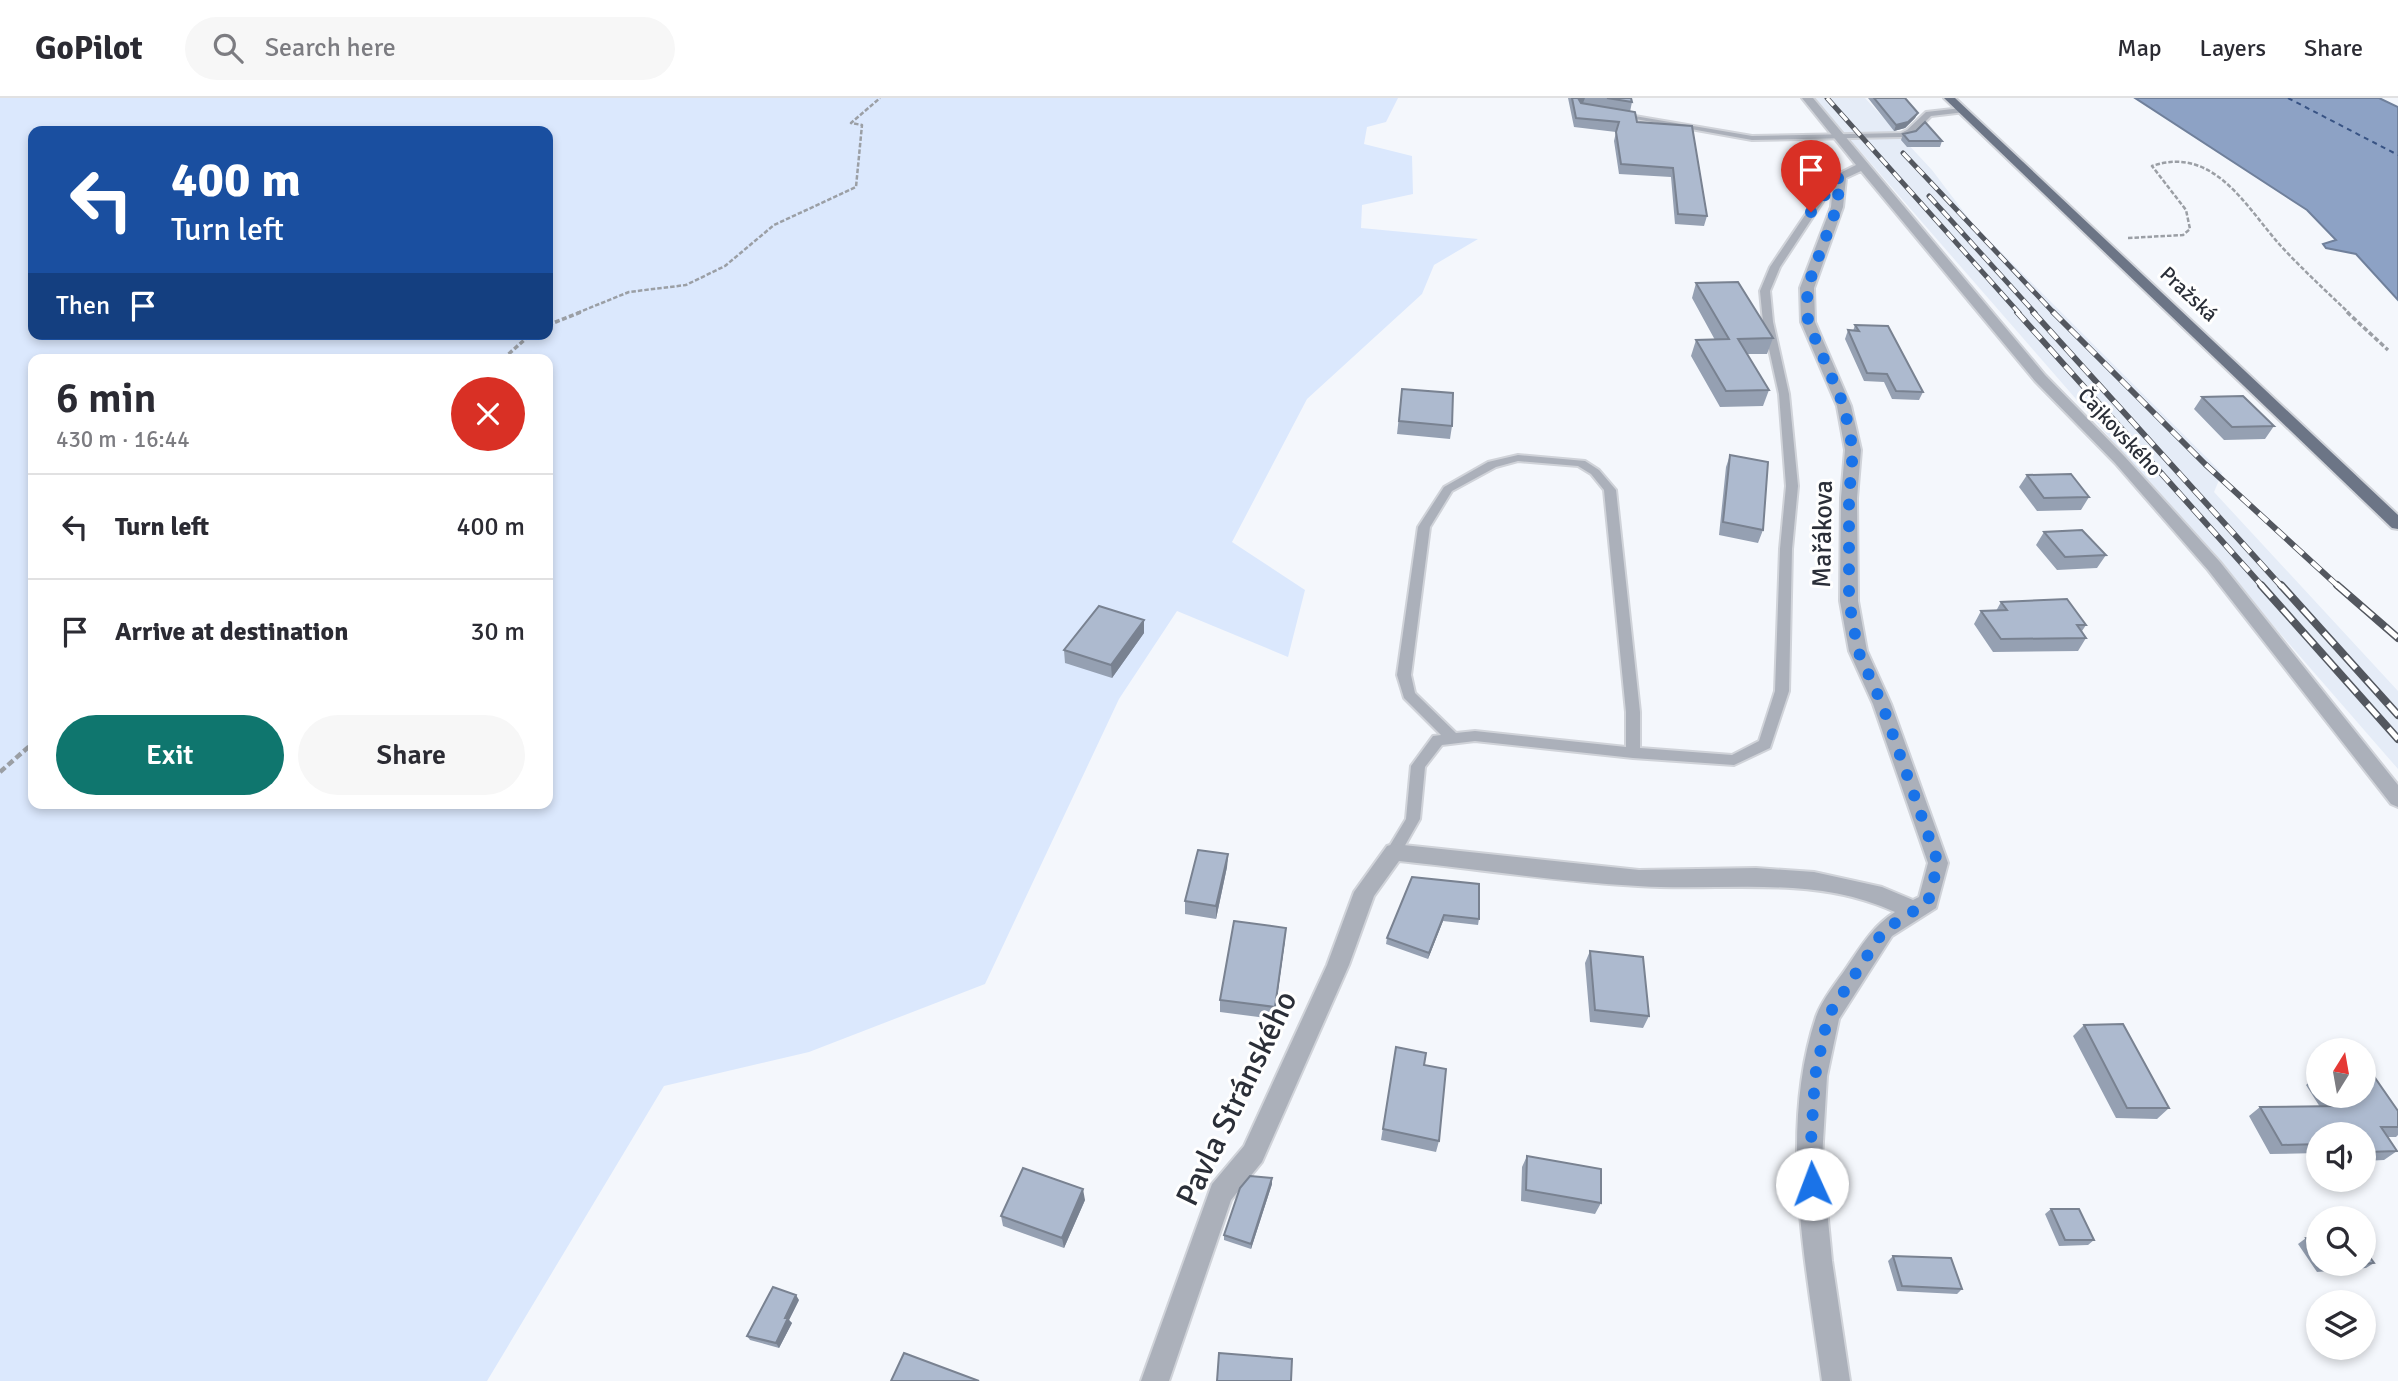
<!DOCTYPE html>
<html lang="en">
<head>
<meta charset="utf-8">
<style>
  body { margin:0; font-family:Signika,sans-serif; background:#f7f7f7; color:#2b2b33; height:100vh; display:flex; flex-direction:column; font-size:26px; white-space:nowrap }
  * { box-sizing:border-box; margin:0 }
  p { font-size:23px; color:#7c7c81 }
  .icon { flex:none; width:38px; height:38px; fill:none; stroke:currentColor; stroke-width:2; stroke-linecap:round; stroke-linejoin:round }
  .map { position:relative; flex:1; overflow:hidden }
  .side { position:absolute; left:28px; top:256px; width:525px; height:455px; display:flex; flex-direction:column; background:#fff; border-radius:14px; box-shadow:0 4px 10px #0003 }
  .side>* { flex:none }
  .guide { position:absolute; left:28px; top:28px; width:525px; height:214px; border-radius:14px; box-shadow:0 4px 10px #0003; background:#1a4fa0; color:#fff; overflow:hidden }
  .needle { width:46px; rotate:11deg }
  .fabs { position:absolute; left:2306px; top:940px; display:grid; gap:14px }
  .fabs a { display:grid; place-items:center; width:70px; height:70px; border-radius:50%; background:#fff; box-shadow:0 4px 10px #0003; font-size:35px }
  .pin { position:absolute; display:grid; place-items:center; width:60px; height:60px; color:#fff; margin:-72px -30px; border-radius:50% 50% 50% 0; rotate:-45deg; box-shadow:0 0 7px #0007 }
  .pin .icon { rotate:45deg }
  .me { position:absolute; width:77px; margin:-38px; rotate:358deg; stroke-linejoin:round; filter:drop-shadow(0 0 5px #0008) }
  .turn { display:flex; align-items:center; gap:24px; height:147px; padding:0 28px; font-size:32px }
  .turn .icon { width:91px; height:91px; stroke-width:2.5 }
  .turn b { display:block; font-size:49px; line-height:60px }
  .then { display:flex; align-items:center; height:66px; padding:0 28px; background:#0003; gap:14px; font-size:26px }
  .round { display:grid; place-items:center; flex:none; width:74px; height:74px; border-radius:37px; background:#f7f7f7 }
  .head { display:flex; align-items:center; justify-content:space-between; height:119px; padding:0 28px }
  h1 { font-size:42px; font-weight:600; line-height:52px }
  .primary-button { display:flex; gap:14px; margin-top:auto; padding:14px 28px }
  .primary-button a { flex:1; height:80px; border-radius:42px; background:#0f766e; color:#fff; font-size:28px; font-weight:600; line-height:80px; text-align:center }
  .primary-button a+a { background:#f7f7f7; color:#2b2b33 }
  ul { padding:0; list-style:none }
  li { display:flex; align-items:center; gap:21px; height:105px; padding:0 28px; border-top:2px solid #e1e1e2 }
  li div { flex:1 }
  li b { display:block; font-size:26px }
  li em { font-style:normal }
  header { display:flex; align-items:center; gap:42px; box-sizing:border-box; height:98px; padding:0 35px; background:#fff; border-bottom:2px solid #e1e1e2 }
  header strong { font-size:33px }
  nav { display:flex; gap:38px; margin-inline-start:auto; font-size:24px }
  .search { width:490px; height:63px; background:#f7f7f7; display:flex; align-items:center; gap:18px; box-sizing:border-box; padding:0 24px; border-radius:38px; color:#7c7c81; font-size:26px }
  .map>svg:first-child { display:block }
  .built { fill:#e5ecf7 }
  .green { fill:#dbe8fd; fill-rule:evenodd }
  .water { fill:#8da2c5; stroke:#70809b; stroke-width:2 }
  .lines { fill:none; stroke-linecap:round; stroke-linejoin:round }
  .ferry { stroke:#385384; stroke-width:2; stroke-dasharray:5 4.5; stroke-linecap:butt }
  .service-casing { stroke:#d0d3d9; stroke-width:4 }
  .minor-casing { stroke:#d0d3d9; stroke-width:4 }
  .primary-casing { stroke:#d0d3d9; stroke-width:4 }
  .path-far2 { stroke:#9b9fa5; stroke-width:2.5; stroke-dasharray:4.5 2; stroke-linecap:butt }
  .path-far1 { stroke:#9b9fa5; stroke-width:3.5; stroke-dasharray:5 2.5; stroke-linecap:butt }
  .path { stroke:#9b9fa5; stroke-width:4.5; stroke-dasharray:7 3.5; stroke-linecap:butt }
  .service { fill:#abb0ba; fill-rule:evenodd }
  .minor { fill:#abb0ba; fill-rule:evenodd }
  .primary { fill:#6c7586; fill-rule:evenodd }
  .rail-far2-casing { stroke:#53575f; stroke-width:5 }
  .rail-far1-casing { stroke:#53575f; stroke-width:6 }
  .rail-casing { stroke:#53575f; stroke-width:8 }
  .rail-far2 { stroke:#fff; stroke-width:3.5; stroke-dasharray:10; stroke-linecap:butt }
  .rail-far1 { stroke:#fff; stroke-width:4.5; stroke-dasharray:12; stroke-linecap:butt }
  .rail { stroke:#fff; stroke-width:5; stroke-dasharray:16; stroke-linecap:butt }
  .wall { fill:#95a0b2 }
  .shaded-wall { fill:#798291 }
  .building { fill:#adbacf; stroke:#798291; stroke-width:2 }
  .route { stroke:#1a73e8; stroke-width:12; stroke-dasharray:0 21.6 }
  .labels { text-anchor:middle; stroke-width:6; stroke-linejoin:round; paint-order:stroke }
  .far-street-label { font-size:21px; fill:#2b2f38; stroke:#fff }
  .street-label { font-size:26px; fill:#2b2f38; stroke:#fff }
  .near-street-label { font-size:32px; fill:#2b2f38; stroke:#fff }
</style>
</head>
<body>
<header>
<strong>GoPilot</strong>
<div class="search"><svg class="icon" aria-label="search" viewBox="0 0 24 24"><circle cx="10" cy="10" r="6"/><path d="M15 15l6 6"/></svg>Search here</div>
<nav><a>Map</a><a>Layers</a><a>Share</a></nav>
</header>
<div class="map">
<svg width="2398" height="1283" viewBox="0 0 2398 1283">
  <rect width="100%" height="100%" fill="#f4f7fc"/>
  <path class="built" d="M 1814,0 L 1865,0 L 1932,72 L 1973,126 L 2222,375 L 2214,394 L 2398,593 L 2398,671 Z"/>
  <path class="green" d="M 0,0 L 1398,0 L 1386,24 L 1367,29 L 1364,46 L 1412,58 L 1413,96 L 1362,107 L 1361,130 L 1478,141 L 1434,167 L 1422,196 L 1307,301 L 1232,444 L 1305,492 L 1288,559 L 1177,513 L 1119,601 L 985,886 L 809,954 L 664,988 L 487,1283 L 0,1283 ZM 33,33 L 548,33 L 548,236 L 33,236 ZM 33,261 L 548,261 L 548,705 L 33,705 Z"/>
  <path class="water" d="M 2135,0 L 2379,0 L 2398,9 L 2398,202 L 2356,156 L 2326,150 L 2323,146 L 2336,142 L 2307,112 Z"/>
  <g class="lines">
    <path class="ferry" d="M 2288,0 L 2398,57"/>
    <g class="service-casing">
      <path id="service" d="M 1962,10 L 1966,12 L 1965,14 L 1931,18 L 1913,36 L 1902,39 L 1752,42 L 1613,17 L 1617,15 L 1752,38 L 1901,35 L 1907,32 L 1926,14 Z
        M 1837,76 L 1844,78 L 1828,96 L 1780,169 L 1770,193 L 1773,224 L 1789,296 L 1798,388 L 1792,451 L 1789,593 L 1770,650 L 1734,667 L 1633,660 L 1475,643 L 1442,647 L 1425,669 L 1420,721 L 1399,758 L 1389,758 L 1386,754 L 1406,721 L 1411,668 L 1433,638 L 1441,637 L 1404,600 L 1397,577 L 1418,429 L 1444,389 L 1488,364 L 1518,357 L 1585,363 L 1599,372 L 1616,392 L 1640,614 L 1640,650 L 1732,657 L 1759,643 L 1775,593 L 1780,451 L 1786,388 L 1779,296 L 1763,224 L 1760,193 L 1770,169 L 1822,92 ZM 1518,363 L 1578,368 L 1591,376 L 1604,392 L 1626,614 L 1626,649 L 1475,633 L 1456,635 L 1415,595 L 1411,577 L 1430,429 L 1452,393 L 1496,369 Z"/>
    </g>
    <g class="minor-casing">
      <path id="minor" d="M 1802,0 L 1813,0 L 2045,277 L 2125,359 L 2220,464 L 2398,687 L 2398,709 L 2391,706 L 2208,472 L 2115,365 L 2035,283 L 1861,73 L 1846,80 L 1843,109 L 1814,190 L 1815,224 L 1851,308 L 1861,352 L 1857,400 L 1858,503 L 1867,553 L 1891,606 L 1948,765 L 1936,810 L 1892,838 L 1839,921 L 1827,978 L 1822,1060 L 1832,1163 L 1850,1283 L 1822,1283 C 1806,1166 1778,1034 1816,919 C 1822,901 1837,884 1847,869 C 1862,847 1873,828 1895,814 C 1813,776 1724,794 1638,788 C 1558,784 1478,771 1399,763 L 1374,798 L 1349,867 L 1262,1064 L 1231,1102 L 1169,1283 L 1141,1283 L 1212,1086 L 1244,1048 L 1327,867 L 1354,794 L 1387,748 L 1394,746 L 1639,772 L 1756,770 L 1814,774 L 1882,789 L 1913,802 L 1919,799 L 1928,765 L 1873,606 L 1849,553 L 1840,503 L 1841,400 L 1845,352 L 1837,308 L 1801,224 L 1800,190 L 1831,109 L 1834,78 L 1856,67 Z"/>
    </g>
    <g class="primary-casing">
      <path id="primary" d="M 1944,0 L 1955,0 L 2398,417 L 2398,431 L 2392,430 Z"/>
    </g>
    <path class="path-far2" d="M 2128,140 L 2183,137 L 2190,131 L 2186,112 L 2152,68 C 2214,47 2246,109 2280,147 C 2302,171 2326,193 2349,215
      M 577,215 L 629,194 L 686,187 L 725,168 L 774,127 L 856,89 L 862,27 L 851,25 L 880,0"/>
    <path class="path-far1" d="M 2347,214 L 2388,252
      M 548,227 L 581,214
      M 503,261 L 531,236"/>
    <path class="path" d="M 0,674 L 33,645"/>
    <use href="#service" class="service"/>
    <use href="#minor" class="minor"/>
    <use href="#primary" class="primary"/>
    <g class="rail-far2-casing">
      <path id="rail-far2" d="M 1827,0 L 2019,215
        M 1903,55 L 2054,215
        M 1929,98 L 2035,215"/>
    </g>
    <g class="rail-far1-casing">
      <path id="rail-far1" d="M 2017,214 L 2263,489
        M 2033,214 L 2282,489
        M 2053,214 L 2205,366 L 2339,489"/>
    </g>
    <g class="rail-casing">
      <path id="rail" d="M 2261,487 L 2398,641
        M 2281,487 L 2398,617
        M 2337,487 L 2398,540"/>
    </g>
    <use href="#rail-far2" class="rail-far2"/>
    <use href="#rail-far1" class="rail-far1"/>
    <use href="#rail" class="rail"/>
  </g>
  <path class="wall" d="M 1568,0 L 1631,0 L 1632,4 L 1630,14 L 1637,24 L 1692,28 L 1707,118 L 1704,128 L 1675,126 L 1671,79 L 1619,76 L 1614,43 L 1616,34 L 1574,29 Z
    M 1868,0 L 1905,0 L 1918,15 L 1915,20 L 1905,30 L 1894,33 Z
    M 1903,36 L 1942,43 L 1940,49 L 1907,49 L 1901,42 Z
    M 1696,185 L 1773,240 L 1767,256 L 1747,256 L 1769,292 L 1763,308 L 1720,309 L 1691,258 L 1696,242 L 1715,242 L 1692,200 Z
    M 1855,227 L 1923,294 L 1919,302 L 1892,301 L 1884,284 L 1864,283 L 1845,241 L 1848,232 L 1853,233 Z
    M 1402,291 L 1452,328 L 1450,341 L 1397,336 Z
    M 2202,299 L 2274,328 L 2265,341 L 2224,342 L 2194,311 Z
    M 1730,357 L 1763,432 L 1758,445 L 1719,437 L 1726,369 Z
    M 2027,377 L 2089,399 L 2081,412 L 2037,413 L 2019,389 Z
    M 2044,434 L 2106,457 L 2097,470 L 2057,472 L 2036,447 Z
    M 2001,504 L 2086,527 L 2082,533 L 2086,540 L 2078,553 L 1993,554 L 1974,526 L 1981,513 L 1996,513 Z
    M 1144,522 L 1144,535 L 1112,580 L 1065,565 L 1064,552 Z
    M 1228,756 L 1227,769 L 1216,821 L 1185,816 L 1185,803 Z
    M 1479,786 L 1479,821 L 1478,827 L 1443,823 L 1428,861 L 1386,846 L 1387,840 Z
    M 1285,842 L 1274,921 L 1220,914 L 1220,902 Z
    M 1590,853 L 1649,918 L 1643,930 L 1590,924 L 1585,865 Z
    M 2084,927 L 2169,1010 L 2157,1021 L 2116,1020 L 2073,938 Z
    M 1396,949 L 1424,967 L 1439,1043 L 1436,1054 L 1381,1042 Z
    M 2317,977 L 2319,977 L 2319,998 L 2364,998 L 2398,1029 L 2398,1037 L 2396,1039 L 2387,1039 L 2397,1053 L 2384,1062 L 2364,1063 L 2364,1036 L 2319,1036 L 2319,1055 L 2270,1056 L 2249,1018 L 2260,1009 L 2320,1009 L 2306,987 Z
    M 1527,1058 L 1601,1105 L 1595,1116 L 1521,1103 L 1522,1069 Z
    M 1272,1080 L 1272,1086 L 1251,1151 L 1224,1142 L 1224,1137 Z
    M 1085,1102 L 1064,1150 L 1003,1128 L 1001,1118 Z
    M 2051,1111 L 2094,1142 L 2088,1147 L 2059,1148 L 2045,1116 Z
    M 2319,1139 L 2319,1166 L 2374,1165 L 2366,1170 L 2317,1174 L 2298,1146 L 2306,1140 Z
    M 1893,1158 L 1962,1191 L 1957,1196 L 1897,1193 L 1888,1163 Z
    M 799,1202 L 789,1222 L 792,1225 L 779,1250 L 750,1242 L 747,1238 Z"/>
  <path class="shaded-wall" d="M 1578,0 L 1585,0 L 1583,5 L 1577,9 Z
    M 1918,15 L 1915,20 L 1905,30 L 1894,33 L 1896,27 Z
    M 1144,522 L 1144,535 L 1112,580 L 1111,567 Z
    M 1228,756 L 1227,769 L 1216,821 L 1216,808 Z
    M 1444,817 L 1443,823 L 1428,861 L 1429,855 Z
    M 1286,830 L 1285,842 L 1274,921 L 1275,909 Z
    M 1272,1080 L 1272,1086 L 1251,1151 L 1251,1146 Z
    M 1083,1091 L 1085,1102 L 1064,1150 L 1062,1140 Z
    M 796,1197 L 799,1202 L 789,1222 L 792,1225 L 779,1250 L 776,1245 L 785,1220 Z"/>
  <path class="building" d="M 1572,0 L 1578,0 L 1581,5 L 1635,14 L 1637,24 L 1692,28 L 1707,118 L 1678,116 L 1673,70 L 1621,66 L 1616,34 L 1619,24 L 1576,20 Z
    M 1607,0 L 1631,0 L 1632,4 Z
    M 1874,0 L 1905,0 L 1918,15 L 1908,24 L 1896,27 Z
    M 1925,24 L 1942,43 L 1909,43 L 1903,36 L 1916,33 Z
    M 1738,184 L 1773,240 L 1738,241 L 1769,292 L 1726,293 L 1696,242 L 1729,241 L 1696,185 Z
    M 1855,227 L 1888,228 L 1923,294 L 1896,293 L 1887,276 L 1867,275 L 1848,232 L 1859,233 Z
    M 1402,291 L 1453,295 L 1452,328 L 1399,323 Z
    M 2243,298 L 2274,328 L 2232,329 L 2202,299 Z
    M 1730,357 L 1768,364 L 1763,432 L 1723,424 Z
    M 2071,376 L 2089,399 L 2044,400 L 2027,377 Z
    M 2082,432 L 2106,457 L 2065,459 L 2044,434 Z
    M 2067,501 L 2086,527 L 2077,527 L 2086,540 L 2001,541 L 1981,513 L 2007,512 L 2001,504 Z
    M 1099,508 L 1144,522 L 1111,567 L 1064,552 Z
    M 1198,752 L 1228,756 L 1216,808 L 1185,803 Z
    M 1412,779 L 1479,786 L 1479,821 L 1444,817 L 1429,855 L 1387,840 Z
    M 1234,823 L 1286,830 L 1275,909 L 1220,902 Z
    M 1590,853 L 1643,859 L 1649,918 L 1595,912 Z
    M 2123,926 L 2169,1010 L 2127,1010 L 2084,927 Z
    M 1396,949 L 1426,955 L 1424,967 L 1446,971 L 1439,1043 L 1383,1031 Z
    M 2364,977 L 2373,977 L 2398,1013 L 2398,1029 L 2381,1029 L 2397,1053 L 2367,1054 L 2364,1049 L 2364,1036 L 2319,1036 L 2319,1046 L 2282,1047 L 2260,1009 L 2338,1008 L 2331,998 L 2364,998 Z
    M 1527,1058 L 1601,1071 L 1601,1105 L 1526,1092 Z
    M 1023,1070 L 1083,1091 L 1062,1140 L 1001,1118 Z
    M 1250,1078 L 1272,1080 L 1251,1146 L 1224,1137 L 1240,1090 Z
    M 2051,1111 L 2079,1111 L 2094,1142 L 2065,1142 Z
    M 2319,1139 L 2319,1160 L 2306,1140 Z
    M 2364,1151 L 2374,1165 L 2325,1169 L 2323,1166 L 2364,1166 Z
    M 1893,1158 L 1951,1160 L 1962,1191 L 1902,1188 Z
    M 773,1189 L 796,1197 L 785,1220 L 788,1220 L 776,1245 L 747,1238 Z
    M 904,1255 L 979,1283 L 891,1283 Z
    M 1219,1255 L 1292,1261 L 1291,1283 L 1217,1283 Z"/>
  <g class="lines">
    <path class="route" d="M 1811,114 L 1840,78 L 1837,109 L 1807,190 L 1808,224 L 1844,308 L 1853,352 L 1849,400 L 1849,503 L 1858,553 L 1882,606 L 1938,765 L 1928,804 L 1884,832 L 1828,918 L 1815,978 L 1810,1060 L 1812,1086"/>
  </g>
  <g class="labels">
    <g class="far-street-label">
      <text transform="translate(2189 196) rotate(43)" y="7">Pražská</text>
      <text transform="translate(2120 334) rotate(47)" y="7">Čajkovského</text>
    </g>
    <g class="street-label">
      <text transform="translate(1822 436) rotate(-89)" y="9">Mařákova</text>
    </g>
    <g class="near-street-label">
      <text transform="translate(1236 1000) rotate(-64)" y="11">Pavla Stránského</text>
    </g>
  </g>
</svg>
<div class="fabs">
<a><svg class="needle" viewBox="-14 -14 28 28"><path d="M0-13l5 13h-10z" fill="#e53935"/><path d="M0 13l5-13h-10z" fill="#7c7c81"/></svg></a>
<a><svg class="icon" aria-label="sound" viewBox="0 0 24 24"><path d="M4 9h4l5-4v14l-5-4H4zM17 9q2 3 0 6"/></svg></a>
<a><svg class="icon" aria-label="search" viewBox="0 0 24 24"><circle cx="10" cy="10" r="6"/><path d="M15 15l6 6"/></svg></a>
<a><svg class="icon" aria-label="layers" viewBox="0 0 24 24"><path d="M12 4l9 5-9 5-9-5zM3 14l9 5 9-5"/></svg></a>
</div>
<div class="pin" style="left:1811px;top:114px;background:#d93025"><svg class="icon" aria-label="arrive" viewBox="0 0 24 24"><path d="M6 21V4h12l-3 4 3 4H6"/></svg></div>
<svg class="me" style="left:1812px;top:1086px" viewBox="-20 -20 40 40"><circle r="19" fill="#fff"/><path d="M0-13L10 11 0 6-10 11z" fill="#1a73e8"/></svg>
<div class="guide">
<div class="turn"><svg class="icon" aria-label="left" viewBox="0 0 24 24"><path d="M17 20v-9H6M10 6l-5 5 5 5"/></svg><div><b>400 m</b>Turn left</div></div>
<div class="then">Then<svg class="icon" aria-label="arrive" viewBox="0 0 24 24"><path d="M6 21V4h12l-3 4 3 4H6"/></svg></div>
</div>
<section class="side">
<div class="head"><div><h1>6 min</h1><p>430 m · 16:44</p></div><a class="round" style="background:#d93025;color:#fff"><svg class="icon" aria-label="close" viewBox="0 0 24 24"><path d="M6 6l12 12M18 6L6 18"/></svg></a></div>
<ul>
<li><svg class="icon" aria-label="left" viewBox="0 0 24 24"><path d="M17 20v-9H6M10 6l-5 5 5 5"/></svg><div><b>Turn left</b></div><em>400 m</em></li>
<li><svg class="icon" aria-label="arrive" viewBox="0 0 24 24"><path d="M6 21V4h12l-3 4 3 4H6"/></svg><div><b>Arrive at destination</b></div><em>30 m</em></li>
</ul>
<div class="primary-button"><a>Exit</a><a>Share</a></div>
</section>
</div>
</body>
</html>
